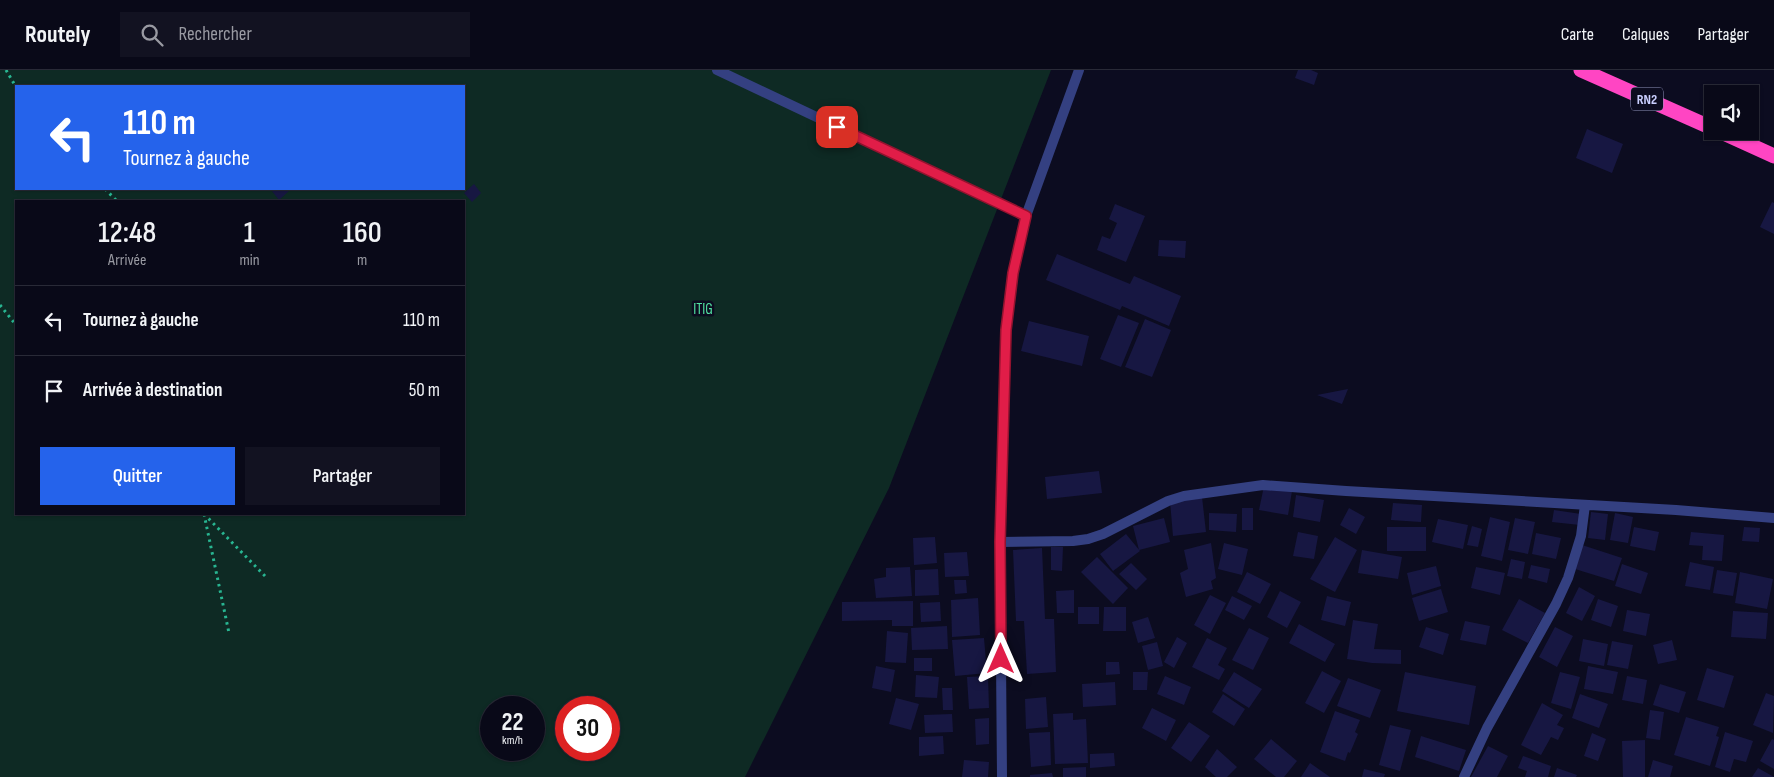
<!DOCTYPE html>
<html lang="fr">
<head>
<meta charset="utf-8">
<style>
  body { margin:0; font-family:"Sofia Sans Condensed",sans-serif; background:#121221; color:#f1f3f6; height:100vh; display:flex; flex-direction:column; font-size:19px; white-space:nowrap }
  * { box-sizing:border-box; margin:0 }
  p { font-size:16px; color:#999aa2 }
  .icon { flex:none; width:28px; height:28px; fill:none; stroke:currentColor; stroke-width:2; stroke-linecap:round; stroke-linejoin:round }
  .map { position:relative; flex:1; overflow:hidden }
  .sheet { position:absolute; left:15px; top:130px; width:450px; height:315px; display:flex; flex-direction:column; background:#090918; border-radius:0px; box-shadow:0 1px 4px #0004,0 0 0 1px #292a37 }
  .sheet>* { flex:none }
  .top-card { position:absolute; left:15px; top:15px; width:450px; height:105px; border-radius:0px; box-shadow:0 1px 4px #0004,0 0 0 1px #292a37; background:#2563eb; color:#fff; overflow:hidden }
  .controls { position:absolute; left:1704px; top:15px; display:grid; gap:10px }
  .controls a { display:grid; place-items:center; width:55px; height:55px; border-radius:0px; background:#090918; box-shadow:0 1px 4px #0004,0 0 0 1px #292a37; font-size:25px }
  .speed { position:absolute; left:480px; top:626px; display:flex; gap:10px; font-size:25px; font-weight:700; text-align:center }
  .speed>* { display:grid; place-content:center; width:65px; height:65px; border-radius:50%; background:#090918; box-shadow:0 1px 4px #0004,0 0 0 1px #292a37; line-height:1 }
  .speed small { font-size:12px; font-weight:400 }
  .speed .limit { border:8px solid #d22; background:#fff; color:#111 }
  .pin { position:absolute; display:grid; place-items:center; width:42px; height:42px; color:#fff; margin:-21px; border-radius:10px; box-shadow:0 2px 8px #0006 }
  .me { position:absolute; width:55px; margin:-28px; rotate:0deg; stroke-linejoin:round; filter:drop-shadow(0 0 4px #0008) }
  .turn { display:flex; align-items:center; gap:18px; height:105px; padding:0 25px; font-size:22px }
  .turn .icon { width:65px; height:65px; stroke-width:2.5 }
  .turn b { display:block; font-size:35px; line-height:42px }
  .eta { display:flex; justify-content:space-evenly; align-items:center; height:85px; text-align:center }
  .eta b { font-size:30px; font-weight:600; line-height:35px }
  .cta { display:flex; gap:10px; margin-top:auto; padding:10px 25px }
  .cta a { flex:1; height:58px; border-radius:0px; background:#2563eb; color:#fff; font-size:20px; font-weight:600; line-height:58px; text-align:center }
  .cta a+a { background:#121221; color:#f1f3f6 }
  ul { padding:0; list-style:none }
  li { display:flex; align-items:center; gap:15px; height:70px; padding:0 25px; border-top:1px solid #292a37 }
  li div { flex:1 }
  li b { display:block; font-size:19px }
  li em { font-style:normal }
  header { display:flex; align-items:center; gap:30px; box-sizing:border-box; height:70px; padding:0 25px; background:#090918; border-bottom:1px solid #292a37 }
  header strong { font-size:24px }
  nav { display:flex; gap:28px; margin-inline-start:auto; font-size:18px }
  .search { width:350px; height:45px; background:#121221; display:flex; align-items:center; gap:12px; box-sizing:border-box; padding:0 18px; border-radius:0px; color:#999aa2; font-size:19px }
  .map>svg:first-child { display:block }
  .green { fill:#0e2a24; fill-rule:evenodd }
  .building { fill:#171742 }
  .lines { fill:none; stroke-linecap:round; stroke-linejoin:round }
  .path { stroke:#28b591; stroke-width:3; stroke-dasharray:2.5 4; stroke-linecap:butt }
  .lane { stroke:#344081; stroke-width:10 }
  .street { stroke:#344081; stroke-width:10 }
  .highway { stroke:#ff45c3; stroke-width:15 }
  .route-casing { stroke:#92132f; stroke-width:12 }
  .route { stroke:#e11d48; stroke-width:9 }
  .labels { text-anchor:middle; stroke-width:5; stroke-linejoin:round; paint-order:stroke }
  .shield { fill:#0c0c20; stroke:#9194bc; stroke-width:1 }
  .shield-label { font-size:14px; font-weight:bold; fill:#cacfff }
  .park-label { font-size:15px; fill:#52e4a3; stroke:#0c0c20 }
</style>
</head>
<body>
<header>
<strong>Routely</strong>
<div class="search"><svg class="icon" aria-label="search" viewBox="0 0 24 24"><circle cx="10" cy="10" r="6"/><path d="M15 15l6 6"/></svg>Rechercher</div>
<nav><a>Carte</a><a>Calques</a><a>Partager</a></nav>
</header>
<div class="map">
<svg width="1774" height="707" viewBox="0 0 1774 707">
  <rect width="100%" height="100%" fill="#0c0c20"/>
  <path class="green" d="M 0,0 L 1051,0 L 889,418 L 745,707 L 0,707 ZM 16,16 L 464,16 L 464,119 L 16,119 ZM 16,131 L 464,131 L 464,444 L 16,444 ZM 491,638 L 534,638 L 534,680 L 491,680 ZM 566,638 L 609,638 L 609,680 L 566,680 Z"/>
  <path class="building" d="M 1298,0 L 1311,0 L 1318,3 L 1314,15 L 1295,8 Z
    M 1587,59 L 1623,74 L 1612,103 L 1576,88 Z
    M 474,114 L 481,123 L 472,132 L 464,123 Z
    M 275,119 L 287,119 L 289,121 L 279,130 L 272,121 Z
    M 1772,132 L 1774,133 L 1774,164 L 1760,157 Z
    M 1115,134 L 1145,146 L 1126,192 L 1097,180 L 1102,166 L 1110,169 L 1117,153 L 1109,149 Z
    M 1159,170 L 1186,171 L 1185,188 L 1158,186 Z
    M 1057,184 L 1130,214 L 1134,206 L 1181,226 L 1169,256 L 1122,236 L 1120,240 L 1046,210 Z
    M 1118,245 L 1139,253 L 1121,297 L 1100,289 Z
    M 1145,249 L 1171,260 L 1152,307 L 1125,297 Z
    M 1029,251 L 1089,266 L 1082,296 L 1021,281 Z
    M 1348,319 L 1342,334 L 1317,325 Z
    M 1099,401 L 1102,423 L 1047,429 L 1045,407 Z
    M 1264,416 L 1292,421 L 1288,445 L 1259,440 Z
    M 1296,425 L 1324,430 L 1320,452 L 1293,447 Z
    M 1202,427 L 1206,462 L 1173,466 L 1170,431 Z
    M 1393,433 L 1422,435 L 1421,452 L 1391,450 Z
    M 1242,438 L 1253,438 L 1253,460 L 1242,460 Z
    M 1349,438 L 1365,447 L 1356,464 L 1340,455 Z
    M 1554,440 L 1581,444 L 1580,455 L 1552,452 Z
    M 1591,442 L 1608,444 L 1605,470 L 1588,468 Z
    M 1209,443 L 1237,444 L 1236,462 L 1209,460 Z
    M 1615,443 L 1633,447 L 1628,473 L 1610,470 Z
    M 1490,447 L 1510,452 L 1502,491 L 1481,486 Z
    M 1164,448 L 1170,472 L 1139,480 L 1133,456 Z
    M 1515,448 L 1535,452 L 1528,484 L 1508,480 Z
    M 1438,449 L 1468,455 L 1463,479 L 1432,472 Z
    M 1472,456 L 1482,459 L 1478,477 L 1467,475 Z
    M 1387,457 L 1426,457 L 1426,481 L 1387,481 Z
    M 1634,457 L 1659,462 L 1655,481 L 1630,476 Z
    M 1744,457 L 1760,458 L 1759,472 L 1742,471 Z
    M 1298,462 L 1318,466 L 1314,489 L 1293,486 Z
    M 1691,462 L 1724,465 L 1722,491 L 1702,490 L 1703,476 L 1689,475 Z
    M 1536,463 L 1561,468 L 1556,489 L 1532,484 Z
    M 1126,464 L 1140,481 L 1113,501 L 1100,484 Z
    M 935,467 L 937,493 L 914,495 L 913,468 Z
    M 1335,467 L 1357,480 L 1335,522 L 1310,509 Z
    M 1211,473 L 1216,508 L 1211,511 L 1213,519 L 1186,527 L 1180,503 L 1188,499 L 1184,480 Z
    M 1224,473 L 1248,479 L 1242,505 L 1218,499 Z
    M 1582,475 L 1622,488 L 1614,511 L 1575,499 Z
    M 1051,477 L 1063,477 L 1062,501 L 1051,500 Z
    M 1042,478 L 1045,549 L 1054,549 L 1056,602 L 1027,604 L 1024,551 L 1016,551 L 1013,480 Z
    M 1362,480 L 1402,487 L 1398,509 L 1358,503 Z
    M 967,482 L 969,506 L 945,507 L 944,483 Z
    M 1097,487 L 1128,518 L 1113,534 L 1081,502 Z
    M 1511,489 L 1525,492 L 1522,509 L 1507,506 Z
    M 1690,492 L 1714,497 L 1710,520 L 1685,516 Z
    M 1131,493 L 1147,509 L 1136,520 L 1119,504 Z
    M 1622,494 L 1648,503 L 1641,524 L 1615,516 Z
    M 1531,495 L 1550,499 L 1547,513 L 1528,508 Z
    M 1436,496 L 1441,516 L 1412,525 L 1407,503 Z
    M 910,497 L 912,526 L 876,528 L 874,509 L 886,507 L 886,498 Z
    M 1476,497 L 1505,503 L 1500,525 L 1471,518 Z
    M 938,499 L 939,525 L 915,526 L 915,500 Z
    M 1717,500 L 1737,503 L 1733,526 L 1713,523 Z
    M 1247,502 L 1271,514 L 1260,534 L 1237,522 Z
    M 1740,502 L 1773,509 L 1767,539 L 1735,533 Z
    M 954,510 L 966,510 L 967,523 L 955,524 Z
    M 1579,517 L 1595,526 L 1582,551 L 1566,543 Z
    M 1441,519 L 1448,542 L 1419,551 L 1412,528 Z
    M 1074,520 L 1074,543 L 1057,543 L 1056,521 Z
    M 1280,521 L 1301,532 L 1287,558 L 1267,547 Z
    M 1210,525 L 1226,533 L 1210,564 L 1194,555 Z
    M 1232,526 L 1252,536 L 1244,550 L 1225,540 Z
    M 1327,526 L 1351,532 L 1345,556 L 1321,550 Z
    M 978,528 L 980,565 L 952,567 L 951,530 Z
    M 1519,529 L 1545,543 L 1528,573 L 1502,560 Z
    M 1598,529 L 1618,536 L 1611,557 L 1591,550 Z
    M 913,531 L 913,556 L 892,556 L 892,550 L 842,551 L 842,532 Z
    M 940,532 L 941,551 L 921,552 L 920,533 Z
    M 1078,537 L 1099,537 L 1099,554 L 1078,554 Z
    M 1104,537 L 1126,537 L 1126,561 L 1103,561 Z
    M 1627,540 L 1650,544 L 1646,566 L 1623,561 Z
    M 1733,541 L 1768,543 L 1766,569 L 1731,567 Z
    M 1148,547 L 1155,568 L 1138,573 L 1132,552 Z
    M 1353,550 L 1378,554 L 1374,579 L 1401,580 L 1401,594 L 1372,593 L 1347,589 Z
    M 1465,551 L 1490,556 L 1486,575 L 1460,570 Z
    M 1299,554 L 1335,574 L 1325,592 L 1289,573 Z
    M 947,556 L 948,579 L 912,580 L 911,558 Z
    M 1426,557 L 1449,564 L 1443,585 L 1419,577 Z
    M 1555,557 L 1573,566 L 1557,597 L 1539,587 Z
    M 1249,558 L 1269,568 L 1253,600 L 1232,590 Z
    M 887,561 L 908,563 L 906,593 L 885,592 Z
    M 1177,567 L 1187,573 L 1174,598 L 1164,592 Z
    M 984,568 L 987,603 L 955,606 L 952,570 Z
    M 1207,568 L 1227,578 L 1218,595 L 1225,599 L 1219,610 L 1192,597 Z
    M 1583,569 L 1608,574 L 1604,596 L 1579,591 Z
    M 1672,570 L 1677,590 L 1658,594 L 1653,575 Z
    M 1612,571 L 1633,575 L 1628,599 L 1607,595 Z
    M 1157,572 L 1163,596 L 1148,600 L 1142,576 Z
    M 914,588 L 932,588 L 932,601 L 914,601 Z
    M 1106,592 L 1119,592 L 1120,604 L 1106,605 Z
    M 876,596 L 895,600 L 891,622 L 872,618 Z
    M 1588,596 L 1618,602 L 1613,624 L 1584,619 Z
    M 1707,598 L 1734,606 L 1724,638 L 1697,630 Z
    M 1322,601 L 1341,611 L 1324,643 L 1305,633 Z
    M 1133,602 L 1148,602 L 1147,620 L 1133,620 Z
    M 1234,602 L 1262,619 L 1249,638 L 1222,621 Z
    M 1405,602 L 1476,616 L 1469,655 L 1397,641 Z
    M 1560,602 L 1580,607 L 1571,639 L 1551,633 Z
    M 916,605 L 939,607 L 937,628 L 915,627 Z
    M 988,606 L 989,638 L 969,639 L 967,607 Z
    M 1165,606 L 1191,617 L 1184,635 L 1157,624 Z
    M 1627,606 L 1647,610 L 1643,634 L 1622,630 Z
    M 1348,608 L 1381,620 L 1370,648 L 1337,636 Z
    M 1115,612 L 1116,635 L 1083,637 L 1082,614 Z
    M 1660,614 L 1686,622 L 1679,643 L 1653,635 Z
    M 942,618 L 952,618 L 953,640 L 943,640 Z
    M 1766,623 L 1774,626 L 1773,663 L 1753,655 Z
    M 1223,624 L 1245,639 L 1234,656 L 1212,642 Z
    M 1580,624 L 1608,634 L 1599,658 L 1572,648 Z
    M 1046,627 L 1048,657 L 1026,659 L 1025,629 Z
    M 896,628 L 919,634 L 911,660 L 889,654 Z
    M 1542,633 L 1563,645 L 1557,655 L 1564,658 L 1558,670 L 1551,667 L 1541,685 L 1521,675 Z
    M 1152,638 L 1176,650 L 1166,671 L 1142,658 Z
    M 1650,640 L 1664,642 L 1660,670 L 1646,668 Z
    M 1335,641 L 1360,650 L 1355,662 L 1358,664 L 1350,683 L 1348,682 L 1345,691 L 1320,682 Z
    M 1073,643 L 1073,650 L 1086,649 L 1088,693 L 1055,694 L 1053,644 Z
    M 952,644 L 953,662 L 925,663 L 924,645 Z
    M 1686,647 L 1719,657 L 1716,666 L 1719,667 L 1710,696 L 1674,685 Z
    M 989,648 L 989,674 L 976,675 L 975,649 Z
    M 1189,652 L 1210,666 L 1191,692 L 1171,678 Z
    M 1390,655 L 1411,660 L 1400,701 L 1379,695 Z
    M 1050,662 L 1051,695 L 1031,697 L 1029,663 Z
    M 1725,662 L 1753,671 L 1746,692 L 1734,689 L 1730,702 L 1715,697 Z
    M 1592,663 L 1606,669 L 1598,691 L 1584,686 Z
    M 943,666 L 944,684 L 919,686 L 919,667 Z
    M 1421,666 L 1466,680 L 1459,701 L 1415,687 Z
    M 1271,669 L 1297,691 L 1284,707 L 1276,707 L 1254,689 Z
    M 1772,669 L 1774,670 L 1774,699 L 1760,691 Z
    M 1645,670 L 1645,707 L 1623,707 L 1622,671 Z
    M 1488,676 L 1508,686 L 1497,707 L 1471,707 Z
    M 1217,679 L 1237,697 L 1227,707 L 1216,707 L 1205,697 Z
    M 1114,683 L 1115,696 L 1090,698 L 1090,684 Z
    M 1523,686 L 1551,696 L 1548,707 L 1525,707 L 1527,701 L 1518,698 Z
    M 964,690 L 989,692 L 988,707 L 962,707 Z
    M 1653,690 L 1673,696 L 1670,707 L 1648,707 Z
    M 1310,693 L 1330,707 L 1301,707 Z
    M 1086,697 L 1086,707 L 1063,707 L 1063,698 Z
    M 1557,698 L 1577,705 L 1576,707 L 1554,707 Z
    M 1758,698 L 1774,707 L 1752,707 Z
    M 1364,699 L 1385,704 L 1384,707 L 1362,707 Z
    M 1052,703 L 1053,707 L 1030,707 L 1030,705 Z"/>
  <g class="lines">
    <path class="path" d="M 6,0 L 16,17
      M 105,119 L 117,131
      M 0,235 L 16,255
      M 204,444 L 229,563
      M 204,444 L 266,507"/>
    <path class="lane" d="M 717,0 L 1026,146"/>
    <path class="street" d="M 1000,472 L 1073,471 L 1088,469 L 1103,464 L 1168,431 L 1184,426 L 1263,415 L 1346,421 L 1676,440 L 1774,448
      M 1002,707 L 1000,472 L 1006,259 L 1013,203 L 1026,146 L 1079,0
      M 1464,707 L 1487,658 L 1556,534 L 1568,508 L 1581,466 L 1585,435"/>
    <path class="highway" d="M 1581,0 L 1712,58
      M 1719,61 L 1774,86"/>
  </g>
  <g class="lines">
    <g class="route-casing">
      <path id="route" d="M 837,57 L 1026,146 L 1013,203 L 1006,260 L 1000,472 L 1001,589"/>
    </g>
    <use href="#route" class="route"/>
  </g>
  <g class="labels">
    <rect class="shield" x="1631" y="17.5" width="32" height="23" rx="4"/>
    <g class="shield-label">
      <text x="1647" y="34">RN2</text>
    </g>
    <g class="park-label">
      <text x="703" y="244">ITIG</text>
    </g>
  </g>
</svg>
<div class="controls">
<a><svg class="icon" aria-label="sound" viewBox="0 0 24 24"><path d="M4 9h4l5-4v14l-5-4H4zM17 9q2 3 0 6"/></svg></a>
</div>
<div class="speed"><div>22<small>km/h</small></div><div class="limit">30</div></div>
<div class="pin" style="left:837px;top:57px;background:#d93025"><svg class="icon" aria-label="arrive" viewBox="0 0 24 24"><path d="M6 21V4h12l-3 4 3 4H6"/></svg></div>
<svg class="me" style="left:1001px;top:589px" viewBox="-20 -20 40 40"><path d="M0-17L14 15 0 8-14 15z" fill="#e11d48" stroke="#fff" stroke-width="4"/></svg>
<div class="top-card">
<div class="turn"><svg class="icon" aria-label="left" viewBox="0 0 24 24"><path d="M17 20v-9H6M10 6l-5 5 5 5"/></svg><div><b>110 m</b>Tournez à gauche</div></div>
</div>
<section class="sheet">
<div class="eta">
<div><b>12:48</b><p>Arrivée</p></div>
<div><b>1</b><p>min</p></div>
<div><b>160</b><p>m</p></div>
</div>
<ul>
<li><svg class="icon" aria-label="left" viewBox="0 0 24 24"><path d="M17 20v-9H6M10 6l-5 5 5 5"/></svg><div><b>Tournez à gauche</b></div><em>110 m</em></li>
<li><svg class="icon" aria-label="arrive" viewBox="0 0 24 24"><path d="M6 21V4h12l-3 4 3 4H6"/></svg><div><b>Arrivée à destination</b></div><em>50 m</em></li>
</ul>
<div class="cta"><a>Quitter</a><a>Partager</a></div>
</section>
</div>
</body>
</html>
